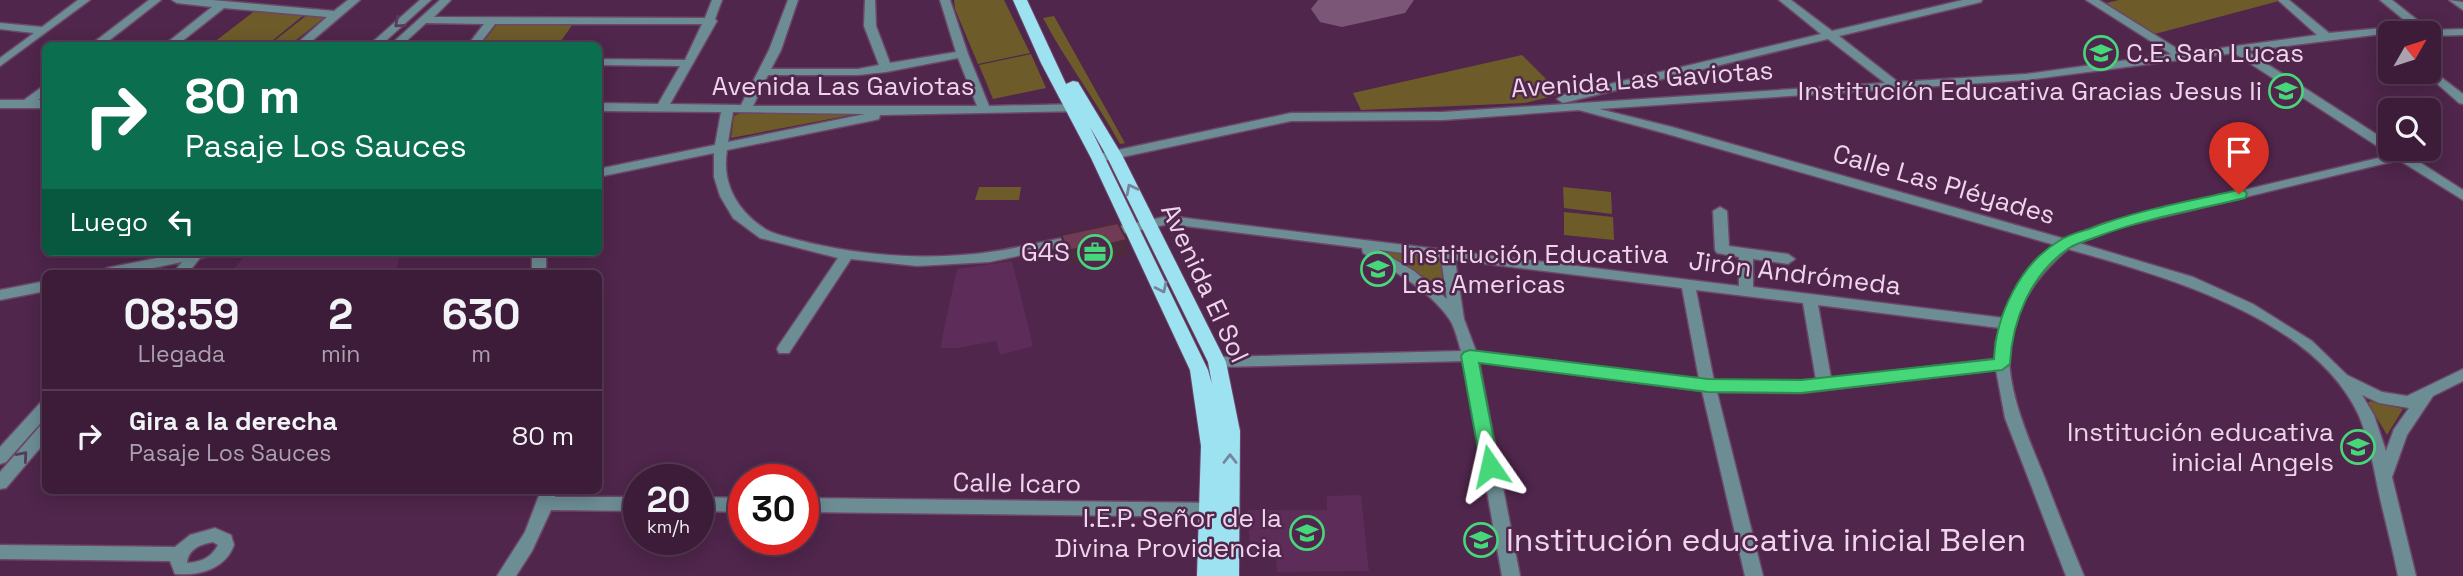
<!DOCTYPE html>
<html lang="es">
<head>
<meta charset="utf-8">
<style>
  body { margin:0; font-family:"Space Grotesk",sans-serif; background:#472944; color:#f1f3f6; height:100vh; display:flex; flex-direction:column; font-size:26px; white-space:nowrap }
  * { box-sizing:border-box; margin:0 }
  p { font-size:23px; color:#aca1ae }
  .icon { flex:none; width:38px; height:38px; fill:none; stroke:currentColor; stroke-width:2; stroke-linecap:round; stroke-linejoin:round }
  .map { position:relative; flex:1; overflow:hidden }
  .side { position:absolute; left:42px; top:270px; width:560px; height:224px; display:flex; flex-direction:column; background:#3c1c39; border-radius:10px; box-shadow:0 4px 18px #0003,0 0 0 2px #553a53 }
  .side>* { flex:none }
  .hud { position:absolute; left:42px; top:42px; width:560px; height:214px; border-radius:10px; box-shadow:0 4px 18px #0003,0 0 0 2px #553a53; background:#0b6e4f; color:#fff; overflow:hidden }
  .needle { width:46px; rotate:51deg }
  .controls { position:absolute; left:2378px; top:21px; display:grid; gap:14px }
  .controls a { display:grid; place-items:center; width:63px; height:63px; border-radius:10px; background:#3c1c39; box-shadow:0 4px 18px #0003,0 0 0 2px #553a53; font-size:35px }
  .speed { position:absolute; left:623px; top:464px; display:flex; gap:14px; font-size:35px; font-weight:700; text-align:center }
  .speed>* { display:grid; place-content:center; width:91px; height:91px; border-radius:50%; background:#3c1c39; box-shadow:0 4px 18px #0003,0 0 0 2px #553a53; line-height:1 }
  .speed small { font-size:18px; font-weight:400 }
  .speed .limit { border:10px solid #d22; background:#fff; color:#111 }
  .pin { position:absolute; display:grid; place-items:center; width:60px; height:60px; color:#fff; margin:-72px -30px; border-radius:50% 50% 50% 0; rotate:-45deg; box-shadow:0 0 7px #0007 }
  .pin .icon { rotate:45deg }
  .me { position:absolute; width:77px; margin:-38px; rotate:349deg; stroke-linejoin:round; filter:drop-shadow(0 0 5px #0008) }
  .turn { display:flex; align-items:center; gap:24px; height:147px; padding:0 28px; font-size:32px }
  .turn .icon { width:91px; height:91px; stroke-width:2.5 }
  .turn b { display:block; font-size:49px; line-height:60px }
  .then { display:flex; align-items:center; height:66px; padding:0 28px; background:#0003; gap:14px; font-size:26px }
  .eta { display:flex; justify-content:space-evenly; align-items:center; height:119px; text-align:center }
  .eta b { font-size:42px; font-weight:800; line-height:49px }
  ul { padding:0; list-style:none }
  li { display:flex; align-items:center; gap:21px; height:91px; padding:0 28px; border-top:2px solid #553a53 }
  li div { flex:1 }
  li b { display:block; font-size:26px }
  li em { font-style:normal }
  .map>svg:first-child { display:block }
  .built { fill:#5d2c58 }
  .green { fill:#6d5c2a }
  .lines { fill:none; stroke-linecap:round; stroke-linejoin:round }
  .taxiway { fill:#7b5677; fill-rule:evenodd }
  .runway { fill:#7b5677; fill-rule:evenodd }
  .minor-casing { stroke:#6d4669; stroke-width:3 }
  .major-casing { stroke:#6d4669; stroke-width:2 }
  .minor { fill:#6d8d94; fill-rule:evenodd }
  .major { fill:#9de2f0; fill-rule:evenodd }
  .wall { fill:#613249 }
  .shaded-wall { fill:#4f293c }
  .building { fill:#713a55; stroke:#4f293c; stroke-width:2 }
  .oneway { stroke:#563b5a }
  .oneway2 { stroke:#76849e }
  .route { fill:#46d77a; stroke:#2e8c4f; stroke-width:2 }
  .labels { text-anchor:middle; stroke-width:5; stroke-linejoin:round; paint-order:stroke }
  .poi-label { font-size:26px; fill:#efd5eb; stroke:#50264c; text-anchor:end }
  .street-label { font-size:26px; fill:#efd5eb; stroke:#50264c }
  .near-poi-label { font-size:32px; fill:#efd5eb; stroke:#50264c; text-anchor:start }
</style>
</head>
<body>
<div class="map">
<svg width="2463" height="576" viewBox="0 0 2463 576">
  <rect width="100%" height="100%" fill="#50264c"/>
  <path class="built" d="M 248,252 L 400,252 L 396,273 L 194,273 L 198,269 L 234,269 Z
    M 1012,261 L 1033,346 L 1000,355 L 996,341 L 957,348 L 940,348 L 957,269 Z
    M 1361,495 L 1369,571 L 1277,572 L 1276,555 L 1250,555 L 1248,510 L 1327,510 L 1327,496 Z"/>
  <path class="green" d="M 954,0 L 1004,0 L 1030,53 L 978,64 L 955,9 Z
    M 2119,0 L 2277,0 L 2279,1 L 2151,35 L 2102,4 Z
    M 256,10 L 305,14 L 267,45 L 209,46 Z
    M 307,15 L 325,17 L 290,45 L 269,45 Z
    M 1054,16 L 1125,143 L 1120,144 C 1096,100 1066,62 1043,18 Z
    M 498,23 L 573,24 L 558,45 L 480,46 Z
    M 1031,54 L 1046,88 L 993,99 L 979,65 Z
    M 1522,55 L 1561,94 L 1525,103 L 1361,110 L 1353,93 Z
    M 741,113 L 850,114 L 851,115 L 731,138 L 734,116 Z
    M 979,187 L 1021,187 L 1019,200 L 975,200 Z
    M 1563,187 L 1611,192 L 1612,214 L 1564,208 Z
    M 1564,212 L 1613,217 L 1614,240 L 1564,235 Z
    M 1388,250 L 1438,257 L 1443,262 L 1446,286 L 1442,288 L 1385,254 Z
    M 2370,401 L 2403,409 L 2387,435 L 2368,403 Z"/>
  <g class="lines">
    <path class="taxiway" d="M 1348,0 L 1372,0 L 1366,10 L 1357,12 L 1348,10 L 1345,5 Z"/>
    <path class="runway" d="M 1318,0 L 1414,0 L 1405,13 L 1342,27 L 1320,22 L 1311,9 Z"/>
    <g class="minor-casing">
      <path id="minor" d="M 78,0 L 90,0 L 0,66 L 0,58 L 34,33 L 0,29 L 0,23 L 42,27 Z
        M 149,0 L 161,0 L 102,46 L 89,46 Z
        M 172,0 L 212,0 L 334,11 L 348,0 L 360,0 L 306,46 L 294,46 L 327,17 L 224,8 L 176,46 L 163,46 L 212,7 L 177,3 Z
        M 420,0 L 431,0 L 380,46 L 368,46 Z
        M 440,0 L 451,0 L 434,17 L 705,18 L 712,0 L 722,0 L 715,19 L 717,21 L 670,104 L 741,105 L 769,50 L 788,0 L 798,0 L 781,50 L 771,69 L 858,69 L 879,65 L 864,26 L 865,0 L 875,0 L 876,26 L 890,63 L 956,52 L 940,0 L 950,0 L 968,54 L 989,106 L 1081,104 L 1087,108 L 1085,111 L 880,115 L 879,119 L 875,120 L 727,150 C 721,185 739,213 767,230 C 776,235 788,237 798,240 C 859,256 927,261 990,252 C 1019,248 1049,240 1079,235 L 1086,239 L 1079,243 L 989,262 L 917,266 L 851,259 L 789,353 L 779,353 L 777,349 L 779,345 L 838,258 L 760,238 L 733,218 L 720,196 L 714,177 L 714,153 L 598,177 L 598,169 L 715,145 L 721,112 L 598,111 L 598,103 L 658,104 L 680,66 L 598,65 L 598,59 L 685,60 L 702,24 L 495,24 L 478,46 L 467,46 L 484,24 L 426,23 L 401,46 L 389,46 ZM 958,58 L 977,106 L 753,106 L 768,75 L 858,75 L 886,72 ZM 733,112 L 865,114 L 728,142 Z
        M 1779,0 L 1791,0 L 1832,31 L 1963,0 L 1982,0 L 1981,2 L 1839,36 L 1898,82 L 2026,74 L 2171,54 L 2086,0 L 2099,0 L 2184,53 L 2317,35 L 2278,0 L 2289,0 L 2329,33 L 2383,28 L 2415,29 L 2380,0 L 2392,0 L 2430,30 L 2463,29 L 2463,35 L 2429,36 L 2429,33 L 2390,33 L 2247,51 L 2390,143 L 2390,149 L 2399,149 L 2463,190 L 2463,200 L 2399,160 L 2109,230 L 2079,243 L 2193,277 L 2253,304 L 2312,341 L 2347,375 L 2382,392 L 2407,396 L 2463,369 L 2463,381 L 2433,396 L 2407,435 L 2392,477 L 2416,576 L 2398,576 C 2393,550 2386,524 2380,498 C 2374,471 2370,442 2359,416 C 2314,317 2163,276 2068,249 C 2040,273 2016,304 2010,342 C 2004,387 2030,441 2046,481 C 2058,513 2071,544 2084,576 L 2066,576 L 2005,418 L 1996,370 L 1801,393 L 1717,392 L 1763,576 L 1745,576 L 1702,391 L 1479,362 L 1520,576 L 1502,576 L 1464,361 L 1217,367 L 1212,366 L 1210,362 L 1212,358 L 1217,357 L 1461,351 C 1458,341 1455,328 1450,320 C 1430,290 1394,271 1363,253 L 1362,248 L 1169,224 L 1102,238 L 1095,234 L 1102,230 L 1169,216 L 1739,286 L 1739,257 L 1717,253 L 1715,250 L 1713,211 L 1720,207 L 1727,211 L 1729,246 L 1788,254 L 1795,259 L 1788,264 L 1753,259 L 1753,287 L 2004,318 C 2014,289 2031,266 2055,245 L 1664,133 L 1579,110 L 1443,120 L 1291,121 L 1099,162 L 1093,158 L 1099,154 L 1291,113 L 1443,112 L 1885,83 L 1828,39 L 1563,103 L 1557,99 L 1563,95 L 1821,34 ZM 2234,53 L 2391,155 L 2105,223 L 2065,239 L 1672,127 L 1599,109 L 2026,80 ZM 1379,250 L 1441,258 L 1447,299 L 1414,271 ZM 1455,260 L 1682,288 L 1699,379 L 1476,351 L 1464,319 ZM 1696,290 L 1803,303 L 1816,380 L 1714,381 ZM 1818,305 L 2000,328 L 1996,341 L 1995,359 L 1831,378 ZM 2362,395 L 2379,403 L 2409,408 L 2394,429 L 2386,451 L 2374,415 Z
        M 2449,0 L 2463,2 L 2463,10 Z
        M 2429,68 L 2463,94 L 2463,104 L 2459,103 L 2425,73 L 2424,72 L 2429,72 Z
        M 46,84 L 46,94 L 38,100 L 46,100 L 46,108 L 0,108 L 0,100 L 24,100 Z
        M 187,252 L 216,252 L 214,255 L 200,258 L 188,273 L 173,273 L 182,262 L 129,273 L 100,273 L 107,268 Z
        M 532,252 L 546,252 L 546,273 L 532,273 Z
        M 46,281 L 46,291 L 0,300 L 0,290 Z
        M 46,400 L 46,417 L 6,462 L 0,464 L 0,447 L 41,402 Z
        M 46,424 L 46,441 L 6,488 L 0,489 L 0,472 L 40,426 Z
        M 541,490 L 557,490 L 555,497 L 639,497 L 639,511 L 551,510 L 532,551 L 516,576 L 497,576 L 525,532 Z
        M 698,497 L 744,498 L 744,512 L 698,511 Z
        M 803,498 L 1218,503 L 1224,505 L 1226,510 L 1224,515 L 1218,517 L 803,512 Z
        M 215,528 L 231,535 L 234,545 C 225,569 200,576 175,574 L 170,561 L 0,559 L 0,545 L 175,547 L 190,535 ZM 213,542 L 218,545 C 211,558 201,562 187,563 C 188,549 201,544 213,542 Z"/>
    </g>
    <g class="major-casing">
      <path id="major" d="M 1013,0 L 1027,0 L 1066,84 L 1073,81 L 1078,82 L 1122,155 L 1226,362 L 1240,431 L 1239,576 L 1197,576 L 1201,446 L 1190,370 L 1091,158 L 1041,63 ZM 1090,127 L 1106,155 L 1208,362 L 1212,384 L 1208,370 Z"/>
    </g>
    <use href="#minor" class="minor"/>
    <use href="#major" class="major"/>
  </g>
  <path class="wall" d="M 1118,223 L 1128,254 L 1103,260 L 1102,257 L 1069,265 L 1063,249 L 1061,235 Z"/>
  <path class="shaded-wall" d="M 1127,240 L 1128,254 L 1103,260 L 1102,246 Z
    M 1100,243 L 1102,257 L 1069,265 L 1068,251 Z"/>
  <path class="building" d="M 1118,223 L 1127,240 L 1102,246 L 1100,243 L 1068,251 L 1061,235 Z"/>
  <defs><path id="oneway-chevron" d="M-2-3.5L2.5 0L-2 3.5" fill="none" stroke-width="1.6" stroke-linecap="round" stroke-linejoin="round" transform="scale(1.75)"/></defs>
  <g class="oneway">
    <use href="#oneway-chevron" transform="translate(399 23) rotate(139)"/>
    <use href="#oneway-chevron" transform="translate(23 456) rotate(-49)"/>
  </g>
  <g class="oneway2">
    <use href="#oneway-chevron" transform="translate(1131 189) rotate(-117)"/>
    <use href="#oneway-chevron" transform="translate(1162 288) rotate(64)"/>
    <use href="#oneway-chevron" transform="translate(1230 459) rotate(-90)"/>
  </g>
  <path class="route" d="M 2239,190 L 2245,191 L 2247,194 L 2245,198 C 2196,210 2146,218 2099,236 C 2089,240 2077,243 2069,248 C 2031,274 2012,320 2010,364 L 2002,370 L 1801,393 L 1708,392 L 1479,363 L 1499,466 L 1497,471 L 1484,471 L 1481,466 L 1461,356 L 1464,352 L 1470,350 L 1708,379 L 1801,380 L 1994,359 C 1996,315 2020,264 2059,241 C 2067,235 2079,232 2089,229 C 2137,210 2189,201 2239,190 Z"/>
  <defs>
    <g id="university-ring" transform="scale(1.75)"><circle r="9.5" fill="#50264c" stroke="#46d77a" stroke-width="1.5"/><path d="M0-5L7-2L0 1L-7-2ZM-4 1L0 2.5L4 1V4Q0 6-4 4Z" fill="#46d77a"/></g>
    <g id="school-ring" transform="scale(1.75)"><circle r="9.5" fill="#50264c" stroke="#46d77a" stroke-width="1.5"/><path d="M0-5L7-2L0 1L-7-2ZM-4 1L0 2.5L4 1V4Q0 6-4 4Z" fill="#46d77a"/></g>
    <g id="office-ring" transform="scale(1.75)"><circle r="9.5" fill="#50264c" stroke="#46d77a" stroke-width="1.5"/><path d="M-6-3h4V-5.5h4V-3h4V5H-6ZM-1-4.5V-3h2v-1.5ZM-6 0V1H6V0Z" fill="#46d77a"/></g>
  </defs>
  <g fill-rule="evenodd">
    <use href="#university-ring" x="2101" y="53"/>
    <use href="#school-ring" x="2286" y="91"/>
    <use href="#office-ring" x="1095" y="252"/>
    <use href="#school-ring" x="1378" y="269"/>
    <use href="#school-ring" x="2358" y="447"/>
    <use href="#school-ring" x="1307" y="533"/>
    <use href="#school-ring" x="1481" y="540"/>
  </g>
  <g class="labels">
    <g class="poi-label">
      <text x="2126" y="62" text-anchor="start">C.E. San Lucas</text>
      <text x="2262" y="100">Institución Educativa Gracias Jesus Ii</text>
      <text x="1070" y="261">G4S</text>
      <text x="1402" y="263" text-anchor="start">Institución Educativa<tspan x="1402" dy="30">Las Americas</tspan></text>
      <text x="2334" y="441">Institución educativa<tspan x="2334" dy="30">inicial Angels</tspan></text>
      <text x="1282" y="527">I.E.P. Señor de la<tspan x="1282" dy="30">Divina Providencia</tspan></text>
    </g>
    <g class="street-label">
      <text transform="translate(1642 79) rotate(-4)" y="9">Avenida Las Gaviotas</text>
      <text x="843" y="95">Avenida Las Gaviotas</text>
      <text transform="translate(1944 184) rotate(16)" y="9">Calle Las Pléyades</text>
      <text transform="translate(1795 273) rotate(7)" y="9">Jirón Andrómeda</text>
      <text transform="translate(1205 283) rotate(65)" y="9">Avenida El Sol</text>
      <text transform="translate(1017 483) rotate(1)" y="9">Calle Icaro</text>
    </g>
    <g class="near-poi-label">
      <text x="1506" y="551">Institución educativa inicial Belen</text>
    </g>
  </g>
</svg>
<div class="controls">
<a><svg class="needle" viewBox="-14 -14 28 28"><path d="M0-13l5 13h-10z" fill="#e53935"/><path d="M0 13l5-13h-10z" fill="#aca1ae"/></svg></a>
<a><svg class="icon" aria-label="search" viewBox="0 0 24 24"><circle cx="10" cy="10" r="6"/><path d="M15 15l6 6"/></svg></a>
</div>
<div class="speed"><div>20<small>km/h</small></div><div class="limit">30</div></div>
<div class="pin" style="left:2239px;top:194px;background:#d93025"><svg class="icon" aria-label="arrive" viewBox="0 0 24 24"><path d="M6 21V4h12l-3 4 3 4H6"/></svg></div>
<svg class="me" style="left:1490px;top:466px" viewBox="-20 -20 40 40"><path d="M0-17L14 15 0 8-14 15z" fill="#46d77a" stroke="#fff" stroke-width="4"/></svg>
<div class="hud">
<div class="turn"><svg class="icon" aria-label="right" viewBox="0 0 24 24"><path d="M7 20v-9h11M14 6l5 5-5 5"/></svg><div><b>80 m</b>Pasaje Los Sauces</div></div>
<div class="then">Luego<svg class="icon" aria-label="left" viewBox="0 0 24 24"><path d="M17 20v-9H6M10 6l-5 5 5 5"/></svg></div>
</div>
<section class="side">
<div class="eta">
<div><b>08:59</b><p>Llegada</p></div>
<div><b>2</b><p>min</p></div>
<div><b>630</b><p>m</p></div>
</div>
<ul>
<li><svg class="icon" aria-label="right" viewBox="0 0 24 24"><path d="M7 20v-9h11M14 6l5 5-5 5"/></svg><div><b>Gira a la derecha</b><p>Pasaje Los Sauces</p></div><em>80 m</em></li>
</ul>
</section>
</div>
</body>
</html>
